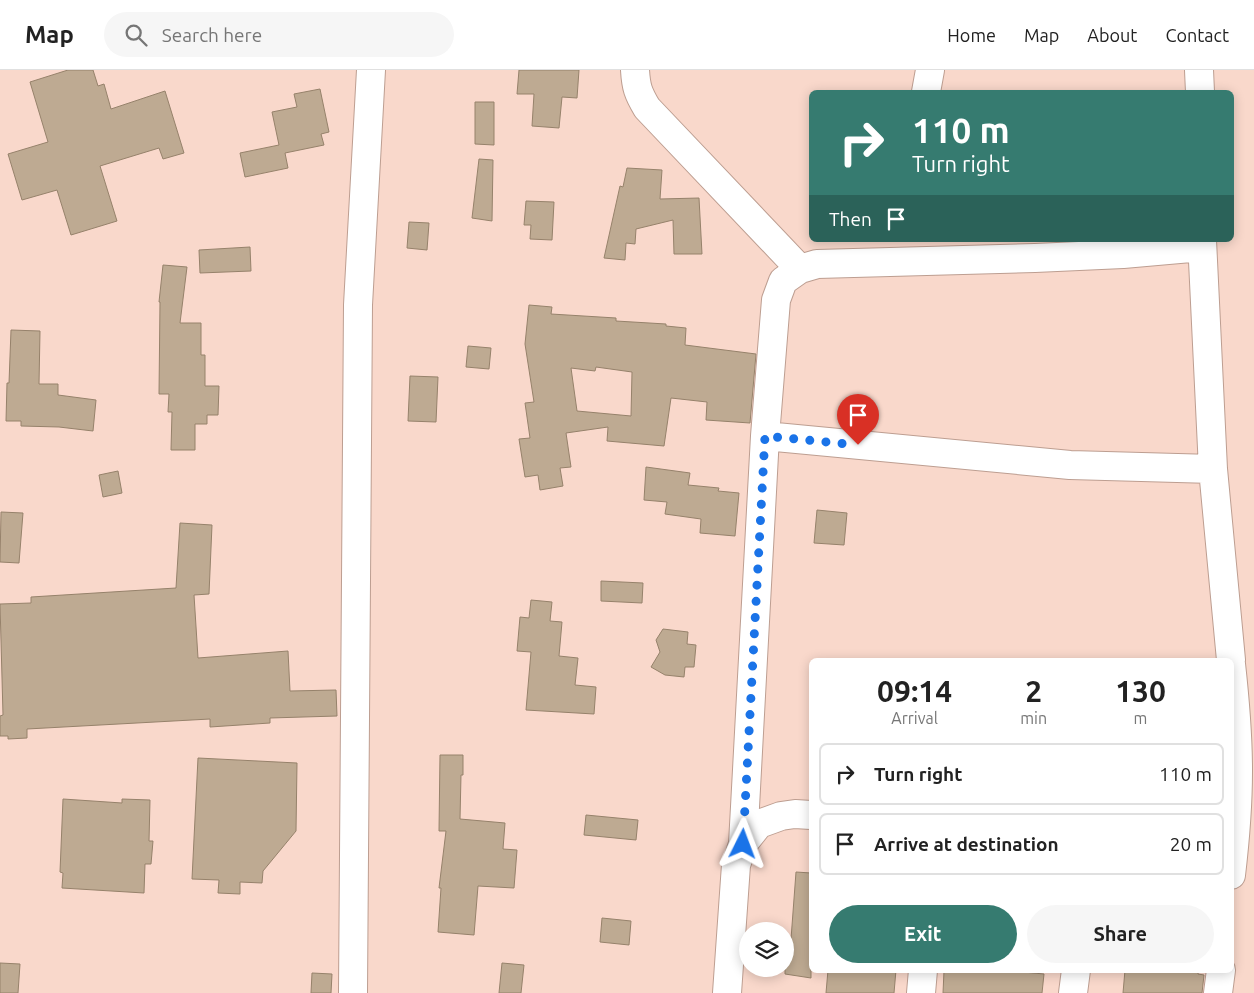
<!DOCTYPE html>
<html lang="en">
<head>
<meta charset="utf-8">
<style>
  body { margin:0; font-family:Ubuntu,sans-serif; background:#f6f6f6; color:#222; height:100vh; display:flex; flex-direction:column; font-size:19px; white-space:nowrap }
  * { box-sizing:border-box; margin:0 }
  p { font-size:16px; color:#767676 }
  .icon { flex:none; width:28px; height:28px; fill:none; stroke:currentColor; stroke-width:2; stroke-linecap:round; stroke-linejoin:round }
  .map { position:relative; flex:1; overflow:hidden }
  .side { position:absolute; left:809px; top:588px; width:425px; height:315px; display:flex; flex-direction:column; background:#fff; border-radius:8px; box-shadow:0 2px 12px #0003 }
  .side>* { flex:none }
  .top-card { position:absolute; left:809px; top:20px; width:425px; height:152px; border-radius:8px; box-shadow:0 2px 12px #0003; background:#367b70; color:#fff; overflow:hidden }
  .buttons { position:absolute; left:739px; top:852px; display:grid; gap:10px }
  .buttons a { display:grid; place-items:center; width:55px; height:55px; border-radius:50%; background:#fff; box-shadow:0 2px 12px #0003; font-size:25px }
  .pin { position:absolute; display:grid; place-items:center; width:42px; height:42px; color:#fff; margin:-51px -21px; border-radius:50% 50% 50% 0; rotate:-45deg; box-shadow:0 0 5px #0007 }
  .pin .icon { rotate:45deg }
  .me { position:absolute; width:55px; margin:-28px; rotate:3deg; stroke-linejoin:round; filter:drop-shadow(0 0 4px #0008) }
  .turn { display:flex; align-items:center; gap:18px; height:105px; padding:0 20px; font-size:22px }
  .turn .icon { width:65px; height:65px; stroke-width:2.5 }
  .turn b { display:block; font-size:35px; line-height:42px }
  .then { display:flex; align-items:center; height:48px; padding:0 20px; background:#0003; gap:10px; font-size:19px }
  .eta { display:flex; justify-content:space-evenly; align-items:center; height:85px; text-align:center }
  .eta b { font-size:30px; font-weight:700; line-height:35px }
  .action { display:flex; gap:10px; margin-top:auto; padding:10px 20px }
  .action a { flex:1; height:58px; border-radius:30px; background:#367b70; color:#fff; font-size:20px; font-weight:700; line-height:58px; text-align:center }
  .action a+a { background:#f6f6f6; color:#222 }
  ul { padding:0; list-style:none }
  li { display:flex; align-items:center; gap:15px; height:62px; margin:0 10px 8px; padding:0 10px; border:2px solid #e0e0e0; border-radius:8px }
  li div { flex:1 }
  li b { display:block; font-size:19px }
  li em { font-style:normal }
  header { display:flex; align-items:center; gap:30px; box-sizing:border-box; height:70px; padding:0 25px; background:#fff; border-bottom:1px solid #e0e0e0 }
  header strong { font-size:24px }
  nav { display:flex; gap:28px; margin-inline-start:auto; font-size:18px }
  .search { width:350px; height:45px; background:#f6f6f6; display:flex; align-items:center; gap:12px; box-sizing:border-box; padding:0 18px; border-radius:28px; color:#767676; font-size:19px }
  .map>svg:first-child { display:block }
  .building { fill:#beaa92; stroke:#96826b; fill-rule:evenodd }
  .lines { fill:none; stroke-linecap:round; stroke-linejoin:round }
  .minor-casing { stroke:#bd9e91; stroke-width:30 }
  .minor { stroke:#fff; stroke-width:28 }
  .route { stroke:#1a73e8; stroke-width:9; stroke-dasharray:0 16.2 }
</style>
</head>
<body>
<header>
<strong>Map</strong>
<div class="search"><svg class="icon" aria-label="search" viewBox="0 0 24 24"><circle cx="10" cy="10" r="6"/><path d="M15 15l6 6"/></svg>Search here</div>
<nav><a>Home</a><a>Map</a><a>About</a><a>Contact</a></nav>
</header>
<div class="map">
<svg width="1254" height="923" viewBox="0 0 1254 923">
  <rect width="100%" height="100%" fill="#f9d8cb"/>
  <path class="building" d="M 68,0 L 93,0 L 98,16 L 104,14 L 111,39 L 165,21 L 184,83 L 163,89 L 159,78 L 100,96 L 117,151 L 71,165 L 57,120 L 22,130 L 8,84 L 48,72 L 30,12 Z
    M 519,0 L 579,0 L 577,28 L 562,27 L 559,58 L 532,56 L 534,24 L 517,24 Z
    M 320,19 L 329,62 L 321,64 L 324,75 L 285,83 L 288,98 L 245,107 L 240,83 L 279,75 L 272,42 L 297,37 L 294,24 Z
    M 475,32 L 494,32 L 494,75 L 475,74 Z
    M 479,89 L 493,90 L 492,151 L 472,148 Z
    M 627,98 L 662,100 L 660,129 L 699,128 L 702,184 L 674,184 L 673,150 L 636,159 L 635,174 L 626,173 L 625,190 L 604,188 L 620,116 L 623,117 Z
    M 526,131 L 554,132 L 552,170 L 530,169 L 531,155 L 524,155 Z
    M 409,152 L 429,153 L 427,180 L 407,178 Z
    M 250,177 L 251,201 L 200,203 L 199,180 Z
    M 163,195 L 187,197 L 180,253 L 201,253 L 201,285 L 205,285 L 205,316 L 219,316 L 218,345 L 207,345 L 207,354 L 195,354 L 195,380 L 171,380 L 172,342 L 168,342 L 169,324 L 159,324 L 160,232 L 159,232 Z
    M 529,235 L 552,237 L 551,244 L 616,248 L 616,251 L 666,254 L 666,256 L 686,258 L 685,275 L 756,284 L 750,353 L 706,350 L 707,332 L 671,328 L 664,376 L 607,371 L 608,357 L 566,363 L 571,397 L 560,398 L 563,416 L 540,420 L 538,405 L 525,407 L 519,369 L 530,368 L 525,333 L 534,332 L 525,274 ZM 596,297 L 632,302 L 631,346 L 577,341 L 571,298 L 595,301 Z
    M 11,260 L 40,261 L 39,314 L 58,314 L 58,325 L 96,330 L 93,361 L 59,357 L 21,356 L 21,351 L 6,351 L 7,313 L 9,313 Z
    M 468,276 L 491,278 L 489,299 L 466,297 Z
    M 410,306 L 438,307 L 436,352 L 408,351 Z
    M 646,397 L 690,403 L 688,415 L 719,418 L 718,421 L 739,423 L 735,466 L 700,463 L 701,449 L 665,444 L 667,432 L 644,430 Z
    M 118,401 L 122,423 L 103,427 L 99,405 Z
    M 817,440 L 847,443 L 844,475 L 814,473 Z
    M 1,442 L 23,443 L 19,493 L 0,492 Z
    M 180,453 L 212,455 L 209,524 L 194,525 L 198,588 L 288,581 L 290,621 L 336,620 L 337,646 L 270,648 L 270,653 L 210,657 L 210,649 L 27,659 L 27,668 L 8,669 L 8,666 L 0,666 L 0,646 L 3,645 L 0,534 L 31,533 L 31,527 L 176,518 Z
    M 601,511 L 643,513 L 642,533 L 601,531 Z
    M 531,530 L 552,532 L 550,551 L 562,552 L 559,586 L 578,588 L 575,615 L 596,617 L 594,644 L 526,640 L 531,582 L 517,581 L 520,547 L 529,548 Z
    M 663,559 L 688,562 L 687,574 L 696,575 L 694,597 L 685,597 L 684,607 L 665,605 L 651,597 L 660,582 L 656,570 Z
    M 440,685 L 463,685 L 463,705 L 461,705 L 460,749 L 505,753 L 503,779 L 517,780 L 514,818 L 478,816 L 474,865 L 438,862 L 441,818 L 439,818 L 446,761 L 439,761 Z
    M 198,688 L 297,693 L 296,761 L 263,801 L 262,813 L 240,812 L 240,824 L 218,823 L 219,810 L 192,809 Z
    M 63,729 L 122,733 L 122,729 L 150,730 L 149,771 L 153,771 L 151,794 L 145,794 L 144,823 L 62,818 L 63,803 L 60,802 Z
    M 586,745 L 638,750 L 636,770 L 584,765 Z
    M 796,802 L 811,803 L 811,908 L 785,904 L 785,868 L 791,869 Z
    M 602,848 L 631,851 L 629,875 L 600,872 Z
    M 0,893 L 20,894 L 18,923 L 0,923 Z
    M 502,893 L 524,895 L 521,923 L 499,923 Z
    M 828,900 L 896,900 L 894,923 L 826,923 Z
    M 976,900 L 1002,900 L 1044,904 L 1042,923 L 943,923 L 944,901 L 975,902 Z
    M 1125,900 L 1198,900 L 1198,904 L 1204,905 L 1202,923 L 1123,923 Z
    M 312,903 L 332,904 L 331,923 L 311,923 Z"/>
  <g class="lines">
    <g class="minor-casing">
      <path id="minor" d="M 635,0 C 636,17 638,23 647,38 L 800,199
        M 1199,0 L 1200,22
        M 926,22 L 930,0
        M 1202,170 L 1213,399 L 1231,590
        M 765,366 L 1070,395 L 1213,399
        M 1231,594 C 1235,630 1238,665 1238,701 C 1238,736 1235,771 1231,805
        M 743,774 L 765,366 L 776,230 L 783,211 L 800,199 L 817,194 L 1035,188 L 1123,184 L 1202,177
        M 353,923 L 358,235 L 371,0
        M 727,923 L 736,795 L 743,774 L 759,754 L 781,746 L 795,744 L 811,745
        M 921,923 L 923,900
        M 1073,923 L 1076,900
        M 1218,923 L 1221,900"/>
    </g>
    <use href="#minor" class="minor"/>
  </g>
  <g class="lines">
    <path class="route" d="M 743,774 L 765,366 L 858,375"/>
  </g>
</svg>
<div class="buttons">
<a><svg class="icon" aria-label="layers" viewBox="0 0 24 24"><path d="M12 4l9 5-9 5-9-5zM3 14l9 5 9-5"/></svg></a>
</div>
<div class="pin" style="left:858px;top:375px;background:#d93025"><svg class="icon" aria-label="arrive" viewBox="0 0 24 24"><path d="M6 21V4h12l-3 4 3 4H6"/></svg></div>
<svg class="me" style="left:743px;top:774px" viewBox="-20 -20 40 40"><path d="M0-17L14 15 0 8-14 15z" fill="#1a73e8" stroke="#fff" stroke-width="4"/></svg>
<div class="top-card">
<div class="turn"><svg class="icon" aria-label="right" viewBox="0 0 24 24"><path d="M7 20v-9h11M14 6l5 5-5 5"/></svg><div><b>110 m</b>Turn right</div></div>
<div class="then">Then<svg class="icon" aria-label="arrive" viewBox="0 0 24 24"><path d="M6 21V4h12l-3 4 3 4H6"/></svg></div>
</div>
<section class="side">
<div class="eta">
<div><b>09:14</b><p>Arrival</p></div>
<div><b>2</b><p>min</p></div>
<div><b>130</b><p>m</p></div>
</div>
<ul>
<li><svg class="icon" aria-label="right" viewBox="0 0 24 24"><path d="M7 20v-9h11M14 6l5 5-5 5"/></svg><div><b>Turn right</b></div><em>110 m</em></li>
<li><svg class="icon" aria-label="arrive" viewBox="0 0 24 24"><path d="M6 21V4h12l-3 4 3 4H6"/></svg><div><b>Arrive at destination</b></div><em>20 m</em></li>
</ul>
<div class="action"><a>Exit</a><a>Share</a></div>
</section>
</div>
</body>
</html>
